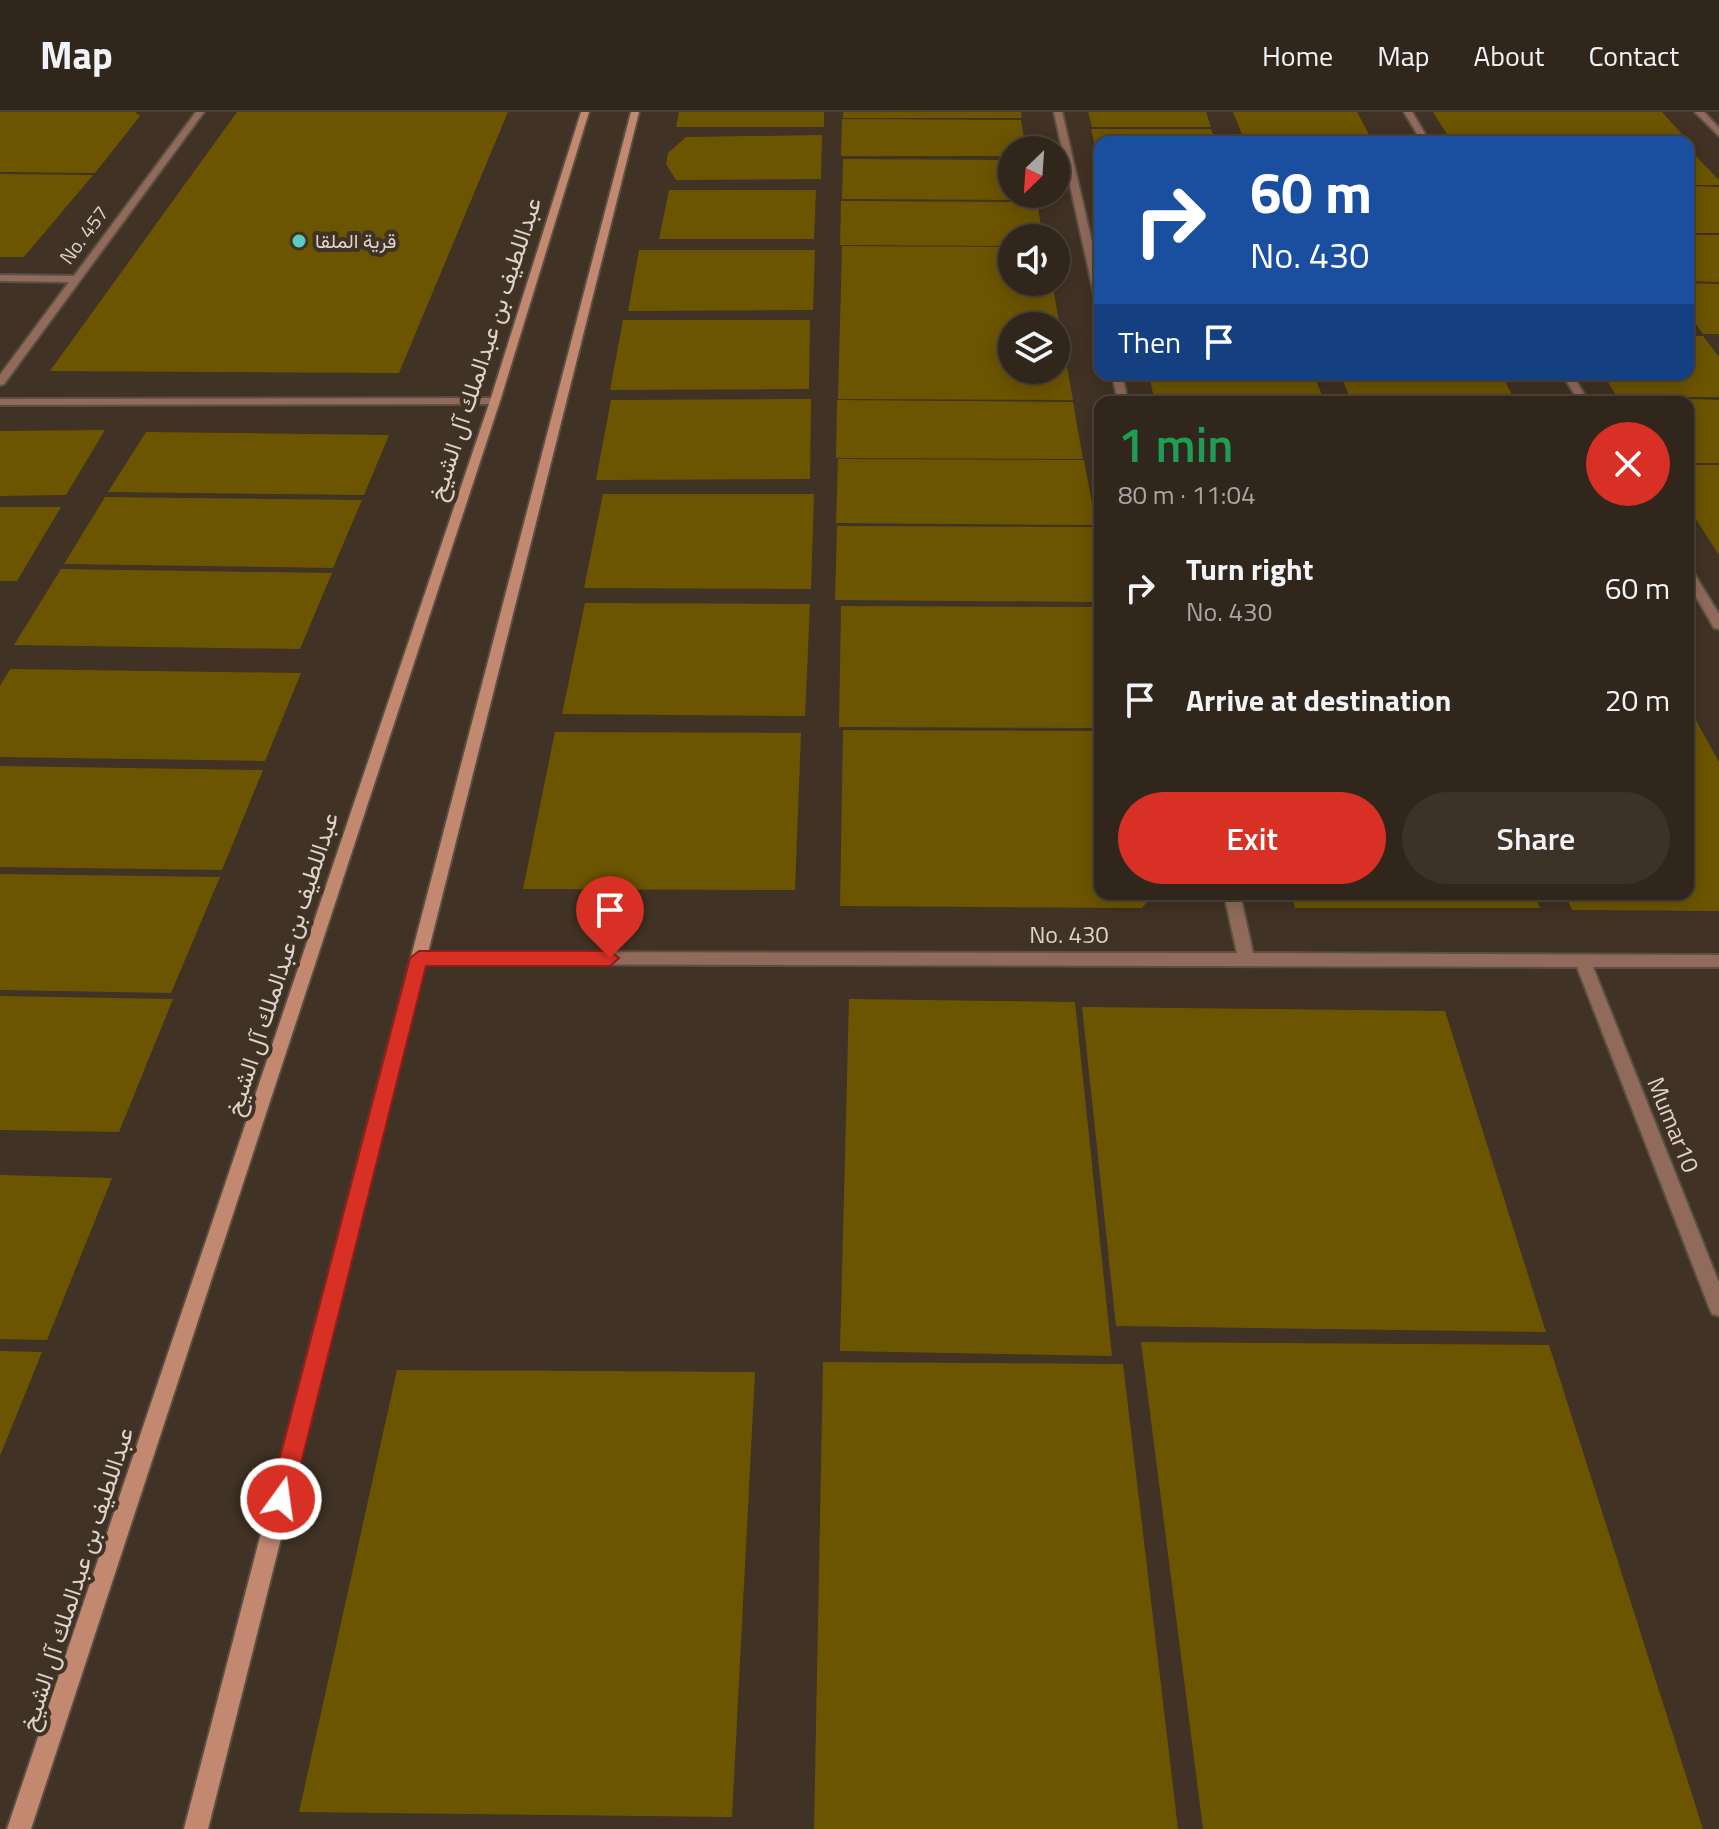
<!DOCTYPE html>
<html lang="en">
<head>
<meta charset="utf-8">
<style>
  body { margin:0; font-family:"Titillium Web",Vazirmatn,sans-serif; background:#3c3228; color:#f1f3f6; height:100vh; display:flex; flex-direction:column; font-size:30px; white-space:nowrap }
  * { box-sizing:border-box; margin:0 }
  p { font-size:26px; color:#a8a5a3 }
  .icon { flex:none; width:44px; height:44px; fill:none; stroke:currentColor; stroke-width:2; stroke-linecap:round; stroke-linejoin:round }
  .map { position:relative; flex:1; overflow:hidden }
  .drawer { position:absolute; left:1094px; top:284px; width:600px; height:504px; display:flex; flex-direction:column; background:#30261b; border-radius:16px; box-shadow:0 4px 20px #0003,0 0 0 2px #4b433a }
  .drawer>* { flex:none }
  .hud { position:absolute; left:1094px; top:24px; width:600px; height:244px; border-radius:16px; box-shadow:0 4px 20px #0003,0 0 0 2px #4b433a; background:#1a4fa0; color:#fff; overflow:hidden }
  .needle { width:52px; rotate:205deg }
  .controls { position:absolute; left:998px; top:24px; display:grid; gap:16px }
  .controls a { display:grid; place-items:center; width:72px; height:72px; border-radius:50%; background:#30261b; box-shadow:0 4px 20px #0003,0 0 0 2px #4b433a; font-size:40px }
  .pin { position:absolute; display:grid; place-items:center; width:68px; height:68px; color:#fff; margin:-82px -34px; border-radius:50% 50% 50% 0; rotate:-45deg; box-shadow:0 0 8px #0007 }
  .pin .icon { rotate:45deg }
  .me { position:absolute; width:88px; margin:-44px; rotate:14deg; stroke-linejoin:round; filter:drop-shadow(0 0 6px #0008) }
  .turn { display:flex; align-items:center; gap:28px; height:168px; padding:0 24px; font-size:36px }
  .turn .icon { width:104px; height:104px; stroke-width:2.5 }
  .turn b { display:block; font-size:56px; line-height:68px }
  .then { display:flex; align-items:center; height:76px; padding:0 24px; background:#0003; gap:16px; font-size:30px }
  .round { display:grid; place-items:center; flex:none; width:84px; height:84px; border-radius:42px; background:#3c3228 }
  .head { display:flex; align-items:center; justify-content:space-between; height:136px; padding:0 24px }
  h1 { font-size:48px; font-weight:600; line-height:60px; color:#1e9e55 }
  .button { display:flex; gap:16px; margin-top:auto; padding:16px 24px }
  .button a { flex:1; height:92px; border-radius:48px; background:#d93025; color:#fff; font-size:32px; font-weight:600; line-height:92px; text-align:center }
  .button a+a { background:#3c3228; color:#f1f3f6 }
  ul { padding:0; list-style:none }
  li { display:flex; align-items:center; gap:24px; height:112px; padding:0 24px }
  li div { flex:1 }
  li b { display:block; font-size:30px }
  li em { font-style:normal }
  header { display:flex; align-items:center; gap:48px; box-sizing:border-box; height:112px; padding:0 40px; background:#30261b; border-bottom:2px solid #4b433a }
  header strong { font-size:38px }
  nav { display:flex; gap:44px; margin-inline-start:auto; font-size:28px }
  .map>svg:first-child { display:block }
  .building { fill:#6c5500; fill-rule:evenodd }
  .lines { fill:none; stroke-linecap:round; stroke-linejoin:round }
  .street-casing { stroke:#5c4f42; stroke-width:4 }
  .secondary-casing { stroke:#5c4f42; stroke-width:4 }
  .street { fill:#906b5b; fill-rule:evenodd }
  .secondary { fill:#c38970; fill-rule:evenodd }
  .route { fill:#d93025; stroke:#8d1f18; stroke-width:2 }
  .poi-dot { fill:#59cebf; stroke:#403224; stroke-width:3 }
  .labels { text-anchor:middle; stroke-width:8; stroke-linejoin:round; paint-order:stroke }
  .far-street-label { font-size:20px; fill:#dcd3cb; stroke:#403224 }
  .far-poi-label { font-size:20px; fill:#dcd3cb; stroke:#403224; text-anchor:start }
  .street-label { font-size:24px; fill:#dcd3cb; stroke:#403224 }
</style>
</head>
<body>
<header>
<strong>Map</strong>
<nav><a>Home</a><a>Map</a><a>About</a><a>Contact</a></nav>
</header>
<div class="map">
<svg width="1719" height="1717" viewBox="0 0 1719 1717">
  <rect width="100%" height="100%" fill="#403224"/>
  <path class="building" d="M 0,0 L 135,0 L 140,4 L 95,61 L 0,60 Z
    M 237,0 L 508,0 L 399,261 L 50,259 Z
    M 679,0 L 824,0 L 824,15 L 676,15 Z
    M 843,0 L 1021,0 L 1022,6 L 843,6 Z
    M 1088,0 L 1206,0 L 1211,15 L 1092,15 Z
    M 1233,0 L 1357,0 L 1373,30 L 1245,30 Z
    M 1433,0 L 1662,0 L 1689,30 L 1452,30 Z
    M 842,7 L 1021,8 L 1026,38 L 1012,38 L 1012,44 L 841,44 Z
    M 1091,17 L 1211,17 L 1216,30 L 1100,30 L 1097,43 Z
    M 822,23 L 821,67 L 676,68 L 666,52 L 668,41 L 686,25 Z
    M 1688,36 L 1719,68 L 1719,73 L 1688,73 Z
    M 843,47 L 1012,48 L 1012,82 L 1036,82 L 1037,88 L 842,87 Z
    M 0,62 L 93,63 L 24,145 L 0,145 Z
    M 1688,74 L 1719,75 L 1719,121 L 1688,121 Z
    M 669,78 L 816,78 L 814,127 L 659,127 Z
    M 841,89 L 1037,90 L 1043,126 L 1012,126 L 1012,134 L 840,133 Z
    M 1688,123 L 1719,123 L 1719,170 L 1688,169 Z
    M 842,134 L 1012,135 L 1012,170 L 1052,170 L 1073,288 L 838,287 ZM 1012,214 L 1056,214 L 1056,258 L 1012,258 Z
    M 639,138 L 815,138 L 813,198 L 628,199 Z
    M 1688,171 L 1719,172 L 1719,222 L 1703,222 L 1688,201 Z
    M 623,208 L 810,208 L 809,277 L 610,278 Z
    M 1688,224 L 1703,224 L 1719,245 L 1719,285 L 1617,285 L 1603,262 L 1688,262 Z
    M 1149,262 L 1314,262 L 1322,284 L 1153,282 Z
    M 1340,262 L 1501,262 L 1516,290 L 1352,290 Z
    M 1159,286 L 1336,286 L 1337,290 L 1160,290 Z
    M 811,287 L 810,367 L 596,368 L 611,288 Z
    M 1688,287 L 1719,288 L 1719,351 L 1688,351 Z
    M 837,288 L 1073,290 L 1083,347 L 836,346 Z
    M 105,318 L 66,383 L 0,384 L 0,319 Z
    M 146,320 L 389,323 L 364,383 L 108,380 Z
    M 838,347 L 1084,348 L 1096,413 L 836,411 Z
    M 1688,353 L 1719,353 L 1719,443 L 1688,395 Z
    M 603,382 L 814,382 L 811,477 L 584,476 Z
    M 105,385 L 362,388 L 333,456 L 64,452 Z
    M 0,395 L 61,395 L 17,469 L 0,469 Z
    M 837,414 L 1097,415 L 1100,490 L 835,488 Z
    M 61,457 L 332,461 L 300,537 L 14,533 Z
    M 585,491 L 810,492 L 805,604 L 562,602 Z
    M 841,494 L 1100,495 L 1100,616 L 839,615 Z
    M 10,557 L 301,561 L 265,649 L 0,645 L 0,574 Z
    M 1688,594 L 1719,650 L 1719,799 L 1572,798 L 1565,782 L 1688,782 Z
    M 843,618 L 1100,619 L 1100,782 L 1154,782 L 1142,796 L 840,794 Z
    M 555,620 L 801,621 L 795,778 L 523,777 Z
    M 0,654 L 263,658 L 222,758 L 0,755 Z
    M 0,762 L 220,765 L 171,881 L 0,878 Z
    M 1292,782 L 1534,782 L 1540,796 L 1295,796 Z
    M 0,884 L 173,887 L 119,1020 L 0,1018 Z
    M 849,887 L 1075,890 L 1112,1244 L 840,1239 Z
    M 1082,895 L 1445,899 L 1546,1220 L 1116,1214 Z
    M 0,1063 L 112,1066 L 47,1228 L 0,1227 Z
    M 1141,1230 L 1549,1233 L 1703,1717 L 1203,1717 Z
    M 0,1239 L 42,1240 L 0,1344 Z
    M 823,1250 L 1123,1252 L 1178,1717 L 814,1717 Z
    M 397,1258 L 755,1260 L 732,1705 L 299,1700 Z"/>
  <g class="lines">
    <g class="street-casing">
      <path id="street" d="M 196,0 L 204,0 L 4,272 L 0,273 L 0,263 L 69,170 L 0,169 L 0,163 L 74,164 Z
        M 1054,0 L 1062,0 L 1100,165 L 1100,190 L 1095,187 Z
        M 1404,0 L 1412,0 L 1430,30 L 1422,30 Z
        M 1695,0 L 1704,0 L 1719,16 L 1719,24 Z
        M 1112,262 L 1122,262 L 1128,290 L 1118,290 Z
        M 1562,262 L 1572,262 L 1589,290 L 1579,290 Z
        M 0,287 L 495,286 L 500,289 L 495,292 L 0,293 Z
        M 1688,457 L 1692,458 L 1719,502 L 1719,517 L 1714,516 L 1688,471 Z
        M 1224,782 L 1240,782 L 1253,841 L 1719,843 L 1719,855 L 1593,855 L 1719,1171 L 1719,1204 L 1712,1202 L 1709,1195 L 1577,855 L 419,852 L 413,851 L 411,846 L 413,841 L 419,840 L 1237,841 Z"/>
    </g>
    <g class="secondary-casing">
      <path id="secondary" d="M 581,0 L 589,0 L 500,289 L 31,1717 L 7,1717 L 490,289 Z
        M 631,0 L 639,0 L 208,1717 L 184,1717 Z"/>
    </g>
    <use href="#street" class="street"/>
    <use href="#secondary" class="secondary"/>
  </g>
  <path class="route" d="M 419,839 L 610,839 L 619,846 L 610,854 L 426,854 L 292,1387 L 289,1395 L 281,1399 L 272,1395 L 269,1387 L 410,846 Z"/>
  <circle class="poi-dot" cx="299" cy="129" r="8"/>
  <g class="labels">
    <g class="far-street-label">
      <text transform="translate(84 123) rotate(-53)" y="7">No. 457</text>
    </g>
    <g class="far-poi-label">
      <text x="315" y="136">قرية الملقا</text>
    </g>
    <g class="street-label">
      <text transform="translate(485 237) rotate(-72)" y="8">عبداللطيف بن عبدالملك آل الشيخ</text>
      <text x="1069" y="831">No. 430</text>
      <text transform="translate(282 852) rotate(-72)" y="8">عبداللطيف بن عبدالملك آل الشيخ</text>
      <text transform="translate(1673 1013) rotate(68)" y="8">Mumar10</text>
      <text transform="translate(77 1467) rotate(-72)" y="8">عبداللطيف بن عبدالملك آل الشيخ</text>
    </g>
  </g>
</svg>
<div class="controls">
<a><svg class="needle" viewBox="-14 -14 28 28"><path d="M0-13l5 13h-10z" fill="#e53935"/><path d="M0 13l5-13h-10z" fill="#a8a5a3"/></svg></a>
<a><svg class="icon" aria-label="sound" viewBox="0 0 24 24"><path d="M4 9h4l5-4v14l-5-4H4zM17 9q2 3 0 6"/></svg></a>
<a><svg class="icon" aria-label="layers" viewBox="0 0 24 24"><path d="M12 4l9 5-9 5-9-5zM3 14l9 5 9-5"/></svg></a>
</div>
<div class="pin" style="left:610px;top:846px;background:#d93025"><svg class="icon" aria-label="arrive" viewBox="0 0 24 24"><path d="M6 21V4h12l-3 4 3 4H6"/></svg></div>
<svg class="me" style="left:281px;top:1387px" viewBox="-20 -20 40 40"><circle r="17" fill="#d93025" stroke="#fff" stroke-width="3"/><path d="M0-11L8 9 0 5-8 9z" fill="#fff"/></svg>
<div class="hud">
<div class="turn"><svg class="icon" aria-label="right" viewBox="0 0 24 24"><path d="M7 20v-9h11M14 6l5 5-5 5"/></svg><div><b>60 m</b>No. 430</div></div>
<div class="then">Then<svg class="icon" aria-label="arrive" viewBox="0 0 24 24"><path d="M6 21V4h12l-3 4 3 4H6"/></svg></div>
</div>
<section class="drawer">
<div class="head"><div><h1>1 min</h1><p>80 m · 11:04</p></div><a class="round" style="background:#d93025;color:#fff"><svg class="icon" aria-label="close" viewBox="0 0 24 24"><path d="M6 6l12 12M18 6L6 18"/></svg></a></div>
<ul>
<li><svg class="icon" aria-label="right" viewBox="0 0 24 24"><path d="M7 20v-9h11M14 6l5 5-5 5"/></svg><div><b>Turn right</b><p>No. 430</p></div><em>60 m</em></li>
<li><svg class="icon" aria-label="arrive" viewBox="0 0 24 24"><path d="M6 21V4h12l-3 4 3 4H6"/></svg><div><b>Arrive at destination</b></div><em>20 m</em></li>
</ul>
<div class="button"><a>Exit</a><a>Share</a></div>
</section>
</div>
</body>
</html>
